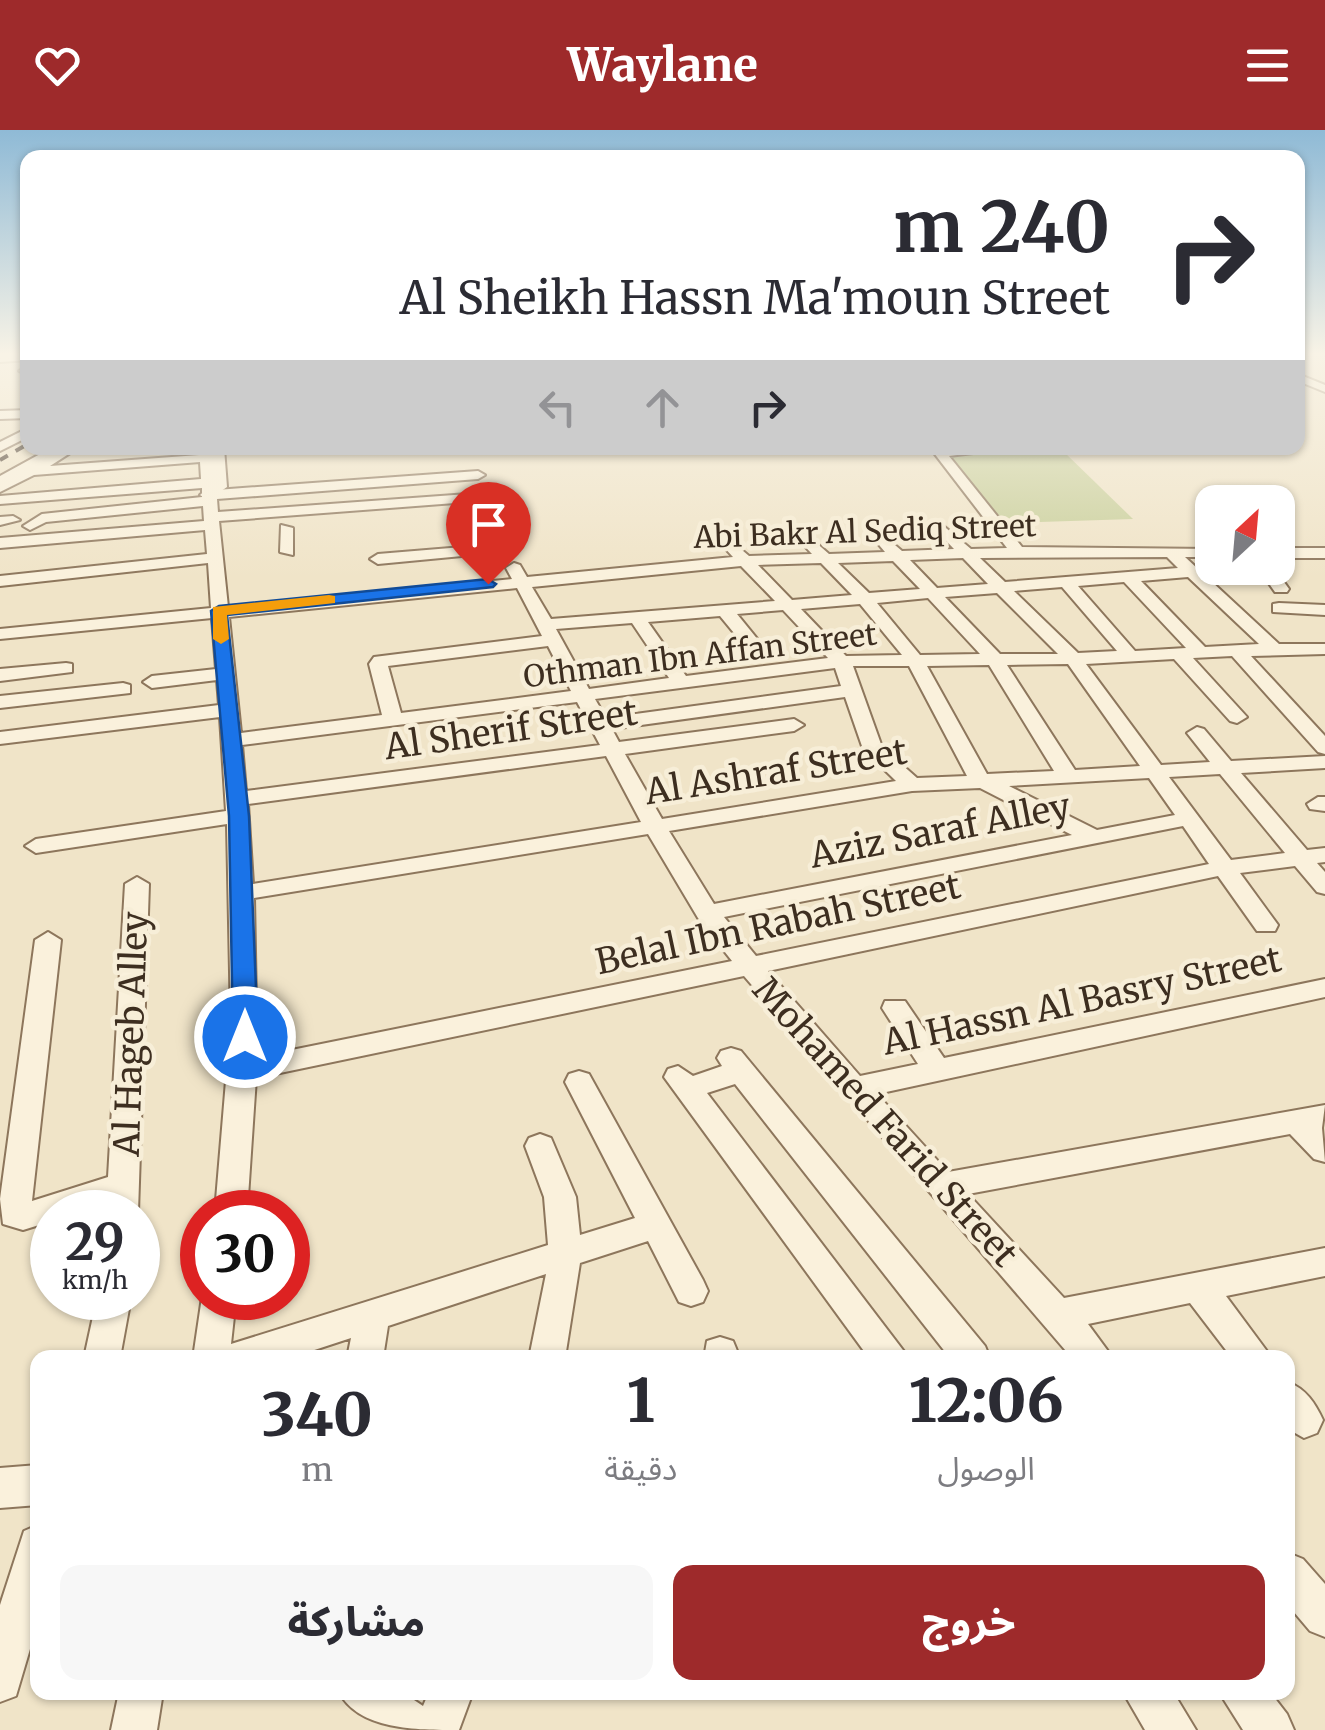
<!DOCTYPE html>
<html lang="ar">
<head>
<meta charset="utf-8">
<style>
  body { margin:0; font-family:Merriweather,"Noto Sans Arabic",serif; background:#f7f7f7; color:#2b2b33; direction:rtl; height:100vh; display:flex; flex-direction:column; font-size:38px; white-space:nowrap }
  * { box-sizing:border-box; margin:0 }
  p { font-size:32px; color:#7c7c81 }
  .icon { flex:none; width:55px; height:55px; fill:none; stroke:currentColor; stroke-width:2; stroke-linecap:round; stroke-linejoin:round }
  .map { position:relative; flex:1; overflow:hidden; direction:ltr }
  .sheet { position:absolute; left:30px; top:1220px; width:1265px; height:350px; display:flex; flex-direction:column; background:#fff; border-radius:20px; box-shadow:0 2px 8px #0004; direction:rtl }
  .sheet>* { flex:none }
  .top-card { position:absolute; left:20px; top:20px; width:1285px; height:305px; border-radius:20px; box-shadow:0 2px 8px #0004; direction:rtl; background:#fff; color:#2b2b33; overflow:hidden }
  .needle { width:65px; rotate:26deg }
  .fabs { position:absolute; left:1195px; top:355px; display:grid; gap:20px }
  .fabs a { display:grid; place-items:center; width:100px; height:100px; border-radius:20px; background:#fff; box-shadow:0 2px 8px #0004; font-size:50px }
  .speed { position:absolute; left:30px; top:1060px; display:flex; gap:20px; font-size:50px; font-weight:700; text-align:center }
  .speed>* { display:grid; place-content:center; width:130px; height:130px; border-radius:50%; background:#fff; box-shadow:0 2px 8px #0004; line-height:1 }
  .speed small { font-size:25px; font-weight:400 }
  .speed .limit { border:15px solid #d22; background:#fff; color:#111 }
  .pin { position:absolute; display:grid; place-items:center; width:85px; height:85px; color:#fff; margin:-102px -42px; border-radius:50% 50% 50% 0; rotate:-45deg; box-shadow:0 0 10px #0007 }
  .pin .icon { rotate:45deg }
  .me { position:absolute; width:110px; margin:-55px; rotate:0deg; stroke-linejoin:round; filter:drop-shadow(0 0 8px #0008) }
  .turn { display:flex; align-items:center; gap:35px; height:210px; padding:0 30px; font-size:45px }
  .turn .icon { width:130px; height:130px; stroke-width:2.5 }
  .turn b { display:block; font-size:70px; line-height:85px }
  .lanes { display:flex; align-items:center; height:95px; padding:0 30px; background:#0003; justify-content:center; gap:50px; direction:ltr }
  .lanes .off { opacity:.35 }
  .eta { display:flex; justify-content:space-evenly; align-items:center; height:170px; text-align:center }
  .eta b { font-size:60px; font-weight:800; line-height:70px }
  .cta { display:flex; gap:20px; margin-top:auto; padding:20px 30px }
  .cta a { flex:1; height:115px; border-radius:20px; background:#9e2a2b; color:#fff; font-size:40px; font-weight:800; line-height:115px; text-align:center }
  .cta a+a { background:#f7f7f7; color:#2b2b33 }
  header { display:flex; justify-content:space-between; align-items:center; height:130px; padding:0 30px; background:#9e2a2b; color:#fff; font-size:45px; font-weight:800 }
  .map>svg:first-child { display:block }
  .green { fill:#c9cf9b }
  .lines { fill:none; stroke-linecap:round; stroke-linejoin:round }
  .minor-casing { stroke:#8d765c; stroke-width:4 }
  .tertiary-casing { stroke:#8d765c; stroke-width:4 }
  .minor { fill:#faf1dc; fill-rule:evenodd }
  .tertiary { fill:#faf1dc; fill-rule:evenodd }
  .rail { stroke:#3d2e20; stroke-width:4; stroke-dasharray:9 9; stroke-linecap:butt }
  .route { fill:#1a73e8; stroke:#114b97; stroke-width:2.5 }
  .slow { fill:#f59e0b }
  .labels { text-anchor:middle; stroke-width:9; stroke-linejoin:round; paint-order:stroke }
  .far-street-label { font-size:30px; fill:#3d2e20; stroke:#f7eed8 }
  .street-label { font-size:35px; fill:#3d2e20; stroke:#f7eed8 }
</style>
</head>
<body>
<header><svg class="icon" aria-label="menu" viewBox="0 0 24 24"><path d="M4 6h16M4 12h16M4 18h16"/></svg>Waylane<svg class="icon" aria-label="heart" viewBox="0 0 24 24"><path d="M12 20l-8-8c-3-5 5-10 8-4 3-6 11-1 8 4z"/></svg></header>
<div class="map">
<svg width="1325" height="1600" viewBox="0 0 1325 1600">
  <rect width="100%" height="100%" fill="#f0e4c8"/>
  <path class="green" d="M 1063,321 L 1133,389 L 1005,393 L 949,324 Z"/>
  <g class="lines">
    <g class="minor-casing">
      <path id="minor" d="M 24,238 L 28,238 L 28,244 L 19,241 Z
        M 1298,244 L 1325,255 L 1325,262 L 1298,251 Z
        M 28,280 L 28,288 L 0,289 L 0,281 Z
        M 28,298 L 28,307 L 0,321 L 0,312 Z
        M 63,318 L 78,318 L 50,336 L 199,325 L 199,318 L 211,318 L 216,360 L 478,341 L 485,345 L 478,349 L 217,369 L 218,382 L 468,364 L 475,368 L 468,372 L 219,391 L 228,477 L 512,449 L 506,438 L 514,433 L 520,435 L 527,447 L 733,427 L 721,414 L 729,409 L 749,426 L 812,424 L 797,408 L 805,403 L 829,424 L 885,422 L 868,402 L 875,398 L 902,421 L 954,419 L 933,397 L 940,393 L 971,419 L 1007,418 L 934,323 L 962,318 L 1014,318 L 949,326 L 1022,417 L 1212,419 L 1212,427 L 1185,427 L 1279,514 L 1325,514 L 1325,524 L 1251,526 L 1325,606 L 1325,624 L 1318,622 L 1232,526 L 1193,528 L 1247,587 L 1237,593 L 1230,591 L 1174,529 L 1086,534 L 1161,635 L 1210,632 L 1187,603 L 1197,597 L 1204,599 L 1231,631 L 1325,626 L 1325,638 L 1241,643 L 1307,720 L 1325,718 L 1325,732 L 1317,733 L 1325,742 L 1325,764 L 1317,762 L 1295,736 L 1240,743 L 1278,795 L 1275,801 L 1257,801 L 1218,746 L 768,841 L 860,946 L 918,934 L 882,878 L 885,871 L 905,871 L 944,928 L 1325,849 L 1325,867 L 877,964 L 948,1042 L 1325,975 L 1322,998 L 1325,1032 L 1314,1029 L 1290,1004 L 968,1064 L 1064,1168 L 1325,1118 L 1325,1146 L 1226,1166 L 1272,1228 L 1232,1228 L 1190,1173 L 1088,1194 L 1113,1228 L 1072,1228 L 744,846 L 256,948 L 247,1082 L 215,1082 L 231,891 L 227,694 L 36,723 L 25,716 L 36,709 L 226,681 L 220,587 L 0,614 L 0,602 L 219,575 L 217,550 L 152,558 L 143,552 L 152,546 L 216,539 L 212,488 L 0,509 L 0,499 L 211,478 L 208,433 L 0,456 L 0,446 L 207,424 L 205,400 L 0,418 L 0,408 L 204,391 L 203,376 L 46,392 L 30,400 L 23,396 L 42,384 L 202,367 L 202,358 L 0,374 L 0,366 L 201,349 L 200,332 L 34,345 L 0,362 L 0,352 ZM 1167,427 L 1178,438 L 1005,452 L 980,428 ZM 963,428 L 988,454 L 937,458 L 910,430 ZM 893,431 L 920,459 L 869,463 L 838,433 ZM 821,433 L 852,465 L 792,470 L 758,435 ZM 741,436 L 775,471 L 551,489 L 532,457 ZM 1188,447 L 1259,514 L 1205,517 L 1141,451 ZM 1124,452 L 1186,518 L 1135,521 L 1078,456 ZM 1062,457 L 1117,521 L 1078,523 L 1014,461 ZM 517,458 L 542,506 L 374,527 L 369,534 L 382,585 L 241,603 L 229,487 ZM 997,463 L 1058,524 L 1000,524 L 945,467 ZM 928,468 L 980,524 L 920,525 L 877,473 ZM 860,474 L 902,525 L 846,526 L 801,479 ZM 783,480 L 828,528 L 686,546 L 648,492 L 720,486 L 748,520 L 754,521 L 763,516 L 737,484 ZM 632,493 L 669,548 L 589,559 L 556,499 ZM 548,516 L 571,561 L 401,583 L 388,536 ZM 1068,534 L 1140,636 L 1075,640 L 1007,535 ZM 989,535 L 1054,641 L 987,644 L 927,536 ZM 853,536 L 909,536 L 967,646 L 917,648 L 882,617 ZM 835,538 L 841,556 L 606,588 L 595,569 ZM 845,567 L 863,619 L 896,651 L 662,689 L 625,624 L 794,601 L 804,595 L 794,589 L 619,612 L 612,599 ZM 577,572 L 600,615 L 246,661 L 242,615 ZM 606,626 L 641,692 L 253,754 L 248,674 ZM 1220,644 L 1285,723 L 1231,730 L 1169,647 ZM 1149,648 L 1175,685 L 1097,700 L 1009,656 ZM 980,658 L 1072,705 L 714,774 L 669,701 L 912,661 ZM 1183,696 L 1209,734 L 756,826 L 724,787 ZM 648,704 L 698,788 L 732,831 L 257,927 L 254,768 Z
        M 0,387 L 13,386 L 20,390 L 0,395 Z
        M 281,395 L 293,398 L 293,425 L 280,422 Z
        M 499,414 L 507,419 L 504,422 L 378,434 L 370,429 L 378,424 Z
        M 1278,418 L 1325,418 L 1325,428 L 1278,428 Z
        M 1258,438 L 1274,438 L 1289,459 L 1287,462 L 1275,462 Z
        M 1279,473 L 1325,475 L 1325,485 L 1273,482 L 1273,474 Z
        M 66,533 L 72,534 L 72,542 L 0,551 L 0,539 Z
        M 123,553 L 130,555 L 130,563 L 0,578 L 0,566 Z
        M 1318,667 L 1325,667 L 1325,681 L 1310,679 L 1307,674 Z
        M 137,747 L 149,754 L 138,1082 L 106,1082 L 106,1074 L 79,1082 L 52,1082 L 52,1091 L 23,1100 L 3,1094 L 0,1069 L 35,810 L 48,802 L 61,810 L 32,1071 L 108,1047 L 125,754 Z
        M 731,918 L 741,921 L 985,1216 L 990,1228 L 950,1228 L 735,954 L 707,963 L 909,1228 L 869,1228 L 664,947 L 668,939 L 678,936 L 693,946 L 722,936 L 717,928 L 721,921 Z
        M 579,941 L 589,944 L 703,1150 L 708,1161 L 703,1172 L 691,1176 L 679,1172 L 648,1111 L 580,1133 L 565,1228 L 529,1228 L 546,1144 L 388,1196 L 383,1228 L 347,1228 L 351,1208 L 290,1228 L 193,1228 L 202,1167 L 236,1168 L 231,1214 L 548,1115 L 544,1067 L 525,1016 L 529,1008 L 540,1004 L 551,1008 L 576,1067 L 580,1105 L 635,1088 L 565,952 L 569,944 Z
        M 97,1168 L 131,1168 L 120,1228 L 84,1228 Z
        M 720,1207 L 733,1211 L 740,1228 L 704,1228 L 707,1211 Z
        M 1288,1252 C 1306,1259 1315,1273 1323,1290 L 1317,1303 L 1304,1308 L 1288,1299 Z
        M 38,1335 L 38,1375 L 0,1378 L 0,1338 Z
        M 38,1395 L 38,1492 L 16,1566 L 0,1572 L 0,1475 L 24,1401 Z
        M 1288,1423 L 1303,1429 L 1325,1454 L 1325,1507 L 1310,1501 L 1288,1475 Z
        M 119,1562 L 163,1562 L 157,1600 L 111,1600 Z
        M 339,1562 L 402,1562 L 423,1576 L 429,1562 L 473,1562 L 459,1600 C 416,1600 359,1600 339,1562 Z
        M 1123,1562 L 1173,1562 L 1196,1600 L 1145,1600 Z
        M 1219,1562 L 1270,1562 L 1287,1584 L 1294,1600 L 1243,1600 Z"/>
    </g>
    <g class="tertiary-casing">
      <path id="tertiary" d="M 0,224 L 28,224 L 28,230 L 0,232 Z
        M 51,318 L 69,318 L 0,358 L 0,346 Z
        M 208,318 L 224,318 L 227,357 L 208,370 L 200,365 L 211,355 Z"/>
    </g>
    <use href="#minor" class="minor"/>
    <use href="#tertiary" class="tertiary"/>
    <path class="rail" d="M 0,330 L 28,314"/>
  </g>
  <linearGradient id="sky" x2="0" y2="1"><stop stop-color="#8fbad6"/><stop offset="0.5" stop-color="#f8f3e6"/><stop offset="1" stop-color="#f8f3e6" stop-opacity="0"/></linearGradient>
  <rect width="1325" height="448" fill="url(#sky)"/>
  <path class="route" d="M 488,449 L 496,454 L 493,457 L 227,485 L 249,686 L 258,907 L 254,913 L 236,913 L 233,907 L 229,686 L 211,481 L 219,476 Z"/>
  <path class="slow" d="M 329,465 L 335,466 L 335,473 L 227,485 L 229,509 L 221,514 L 213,509 L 213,477 Z"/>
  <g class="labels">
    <g class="far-street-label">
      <text transform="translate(865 402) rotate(-2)" y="10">Abi Bakr Al Sediq Street</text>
      <text transform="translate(700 526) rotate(-7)" y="10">Othman Ibn Affan Street</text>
    </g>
    <g class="street-label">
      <text transform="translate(511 600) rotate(-8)" y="12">Al Sherif Street</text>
      <text transform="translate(776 642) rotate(-9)" y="12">Al Ashraf Street</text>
      <text transform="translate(940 701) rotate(-11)" y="12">Aziz Saraf Alley</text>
      <text transform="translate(778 794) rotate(-12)" y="12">Belal Ibn Rabah Street</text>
      <text transform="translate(1082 871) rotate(-12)" y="12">Al Hassn Al Basry Street</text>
      <text transform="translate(131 904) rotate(-88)" y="12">Al Hageb Alley</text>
      <text transform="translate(885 992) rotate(48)" y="12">Mohamed Farid Street</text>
    </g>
  </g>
</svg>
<div class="fabs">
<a><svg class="needle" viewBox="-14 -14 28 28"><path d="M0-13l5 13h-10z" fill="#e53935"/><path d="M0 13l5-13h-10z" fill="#7c7c81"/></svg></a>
</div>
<div class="speed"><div>29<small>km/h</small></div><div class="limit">30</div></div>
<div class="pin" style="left:488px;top:454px;background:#d93025"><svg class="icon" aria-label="arrive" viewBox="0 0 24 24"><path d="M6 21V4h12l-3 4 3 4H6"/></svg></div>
<svg class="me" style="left:245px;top:907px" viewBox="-20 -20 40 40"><circle r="17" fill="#1a73e8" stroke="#fff" stroke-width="3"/><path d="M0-11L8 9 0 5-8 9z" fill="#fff"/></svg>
<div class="top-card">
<div class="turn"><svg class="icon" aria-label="right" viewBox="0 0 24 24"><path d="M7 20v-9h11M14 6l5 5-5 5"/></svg><div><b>240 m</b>Al Sheikh Hassn Ma'moun Street</div></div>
<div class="lanes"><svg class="icon off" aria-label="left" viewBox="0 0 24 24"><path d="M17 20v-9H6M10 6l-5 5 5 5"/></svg><svg class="icon off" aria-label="ahead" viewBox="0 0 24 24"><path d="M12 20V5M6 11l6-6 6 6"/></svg><svg class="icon" aria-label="right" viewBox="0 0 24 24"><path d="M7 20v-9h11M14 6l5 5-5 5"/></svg></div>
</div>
<section class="sheet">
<div class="eta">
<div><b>12:06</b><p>الوصول</p></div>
<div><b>1</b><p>دقيقة</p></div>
<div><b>340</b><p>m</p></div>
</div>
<div class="cta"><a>خروج</a><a>مشاركة</a></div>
</section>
</div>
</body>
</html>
